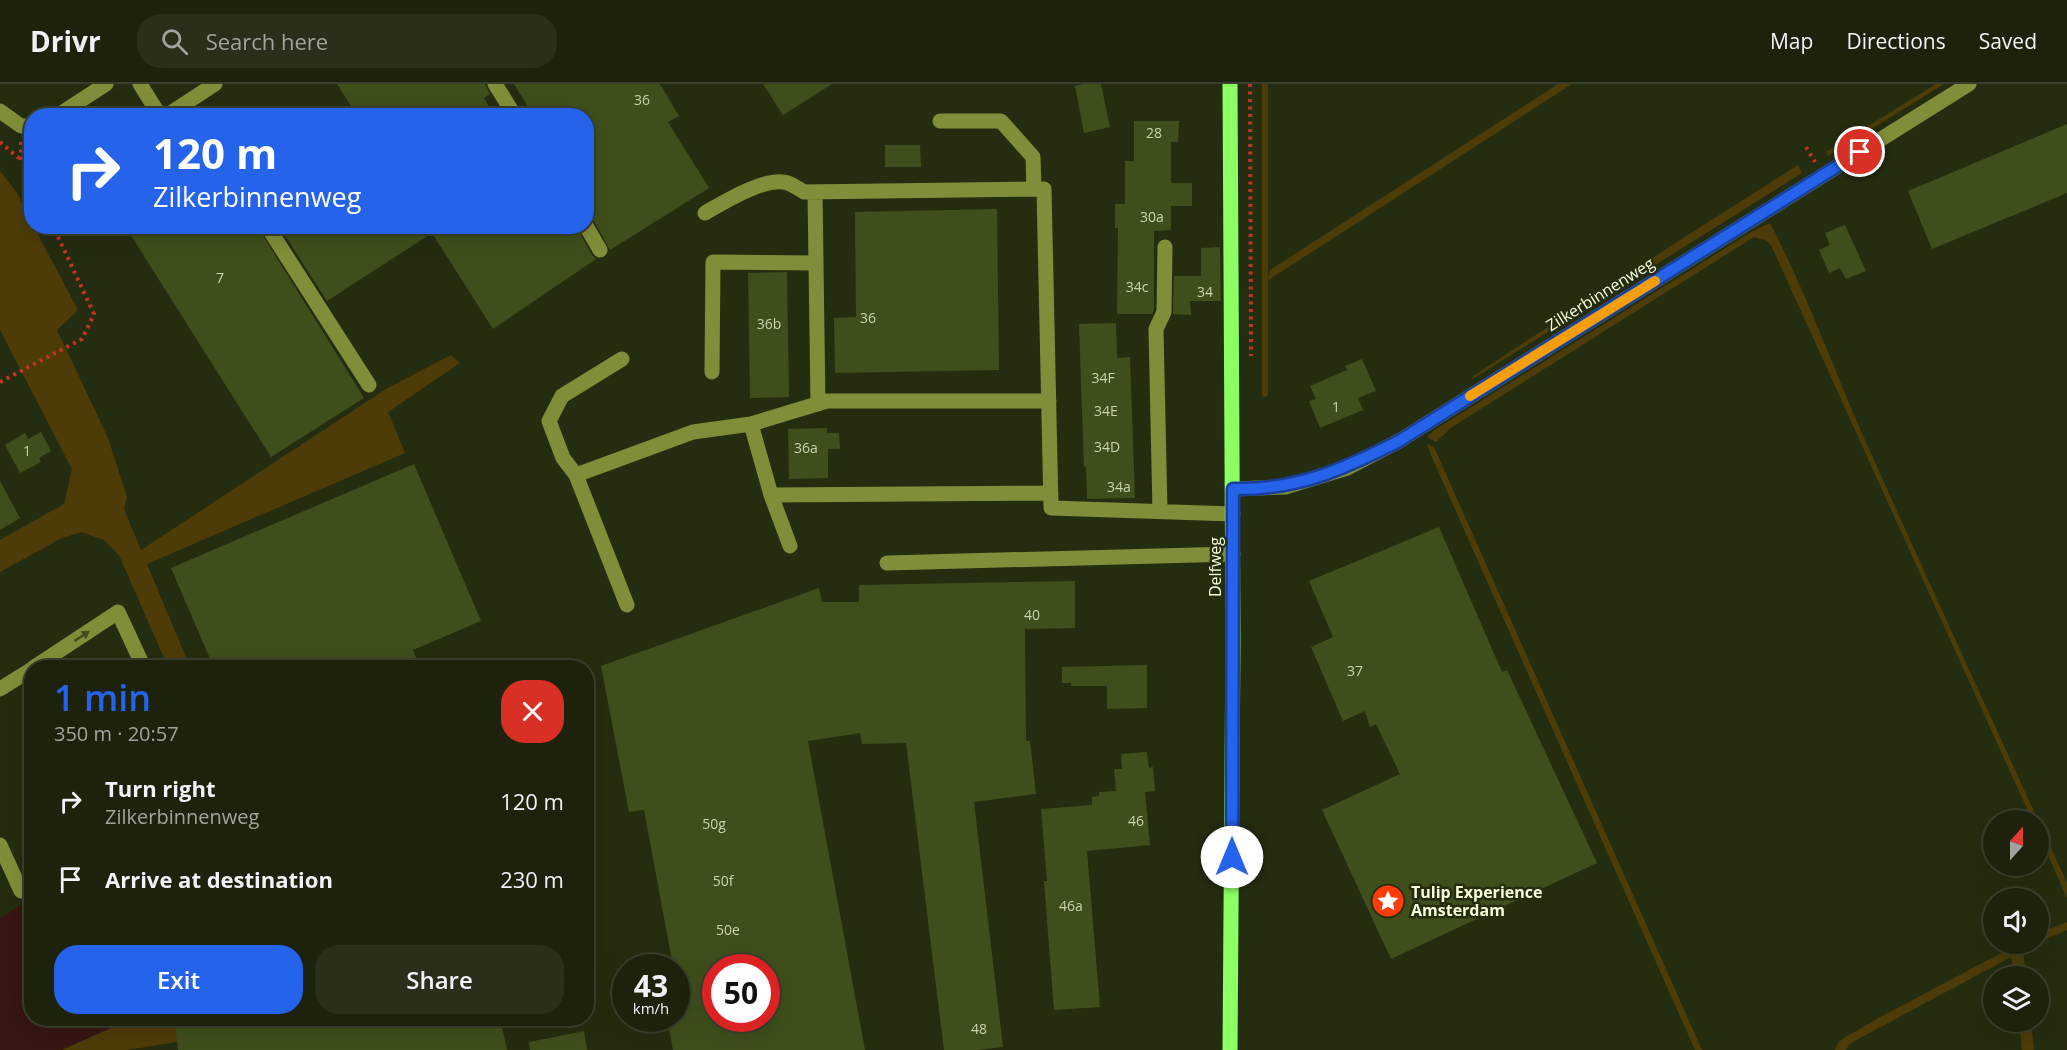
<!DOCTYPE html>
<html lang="en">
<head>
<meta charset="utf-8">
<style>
  body { margin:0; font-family:"Open Sans",sans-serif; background:#292f1a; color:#f1f3f6; height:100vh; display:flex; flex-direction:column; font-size:22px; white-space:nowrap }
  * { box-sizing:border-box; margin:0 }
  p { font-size:20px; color:#a0a49d }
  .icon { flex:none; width:33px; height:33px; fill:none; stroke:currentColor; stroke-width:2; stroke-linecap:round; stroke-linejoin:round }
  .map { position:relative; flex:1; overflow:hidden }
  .sheet { position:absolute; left:24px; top:576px; width:570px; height:366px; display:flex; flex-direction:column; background:#1c220c; border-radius:24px; box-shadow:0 6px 24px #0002,0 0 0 2px #3a3f2d }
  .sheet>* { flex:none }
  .banner { position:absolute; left:24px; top:24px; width:570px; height:126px; border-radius:24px; box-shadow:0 6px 24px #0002,0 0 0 2px #3a3f2d; background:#2563eb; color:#fff; overflow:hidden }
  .needle { width:39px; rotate:21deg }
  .controls { position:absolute; left:1983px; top:726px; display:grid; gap:12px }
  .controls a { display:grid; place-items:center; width:66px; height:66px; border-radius:50%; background:#1c220c; box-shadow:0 6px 24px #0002,0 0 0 2px #3a3f2d; font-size:30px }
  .speed { position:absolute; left:612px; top:870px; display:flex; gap:12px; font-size:30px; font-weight:700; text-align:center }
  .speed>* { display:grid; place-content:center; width:78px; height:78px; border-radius:50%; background:#1c220c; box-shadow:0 6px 24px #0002,0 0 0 2px #3a3f2d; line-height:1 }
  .speed small { font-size:15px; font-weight:400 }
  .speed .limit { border:9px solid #d22; background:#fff; color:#111 }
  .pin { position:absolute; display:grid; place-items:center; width:51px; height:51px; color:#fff; margin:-26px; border:3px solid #fff; border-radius:50%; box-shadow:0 2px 6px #0007 }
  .me { position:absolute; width:66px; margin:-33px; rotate:0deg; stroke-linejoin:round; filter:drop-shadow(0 0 4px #0008) }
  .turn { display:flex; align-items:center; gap:21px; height:126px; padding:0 30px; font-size:27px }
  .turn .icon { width:78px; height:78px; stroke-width:2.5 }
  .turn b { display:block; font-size:42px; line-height:51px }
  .round { display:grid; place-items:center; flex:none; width:63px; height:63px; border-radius:24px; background:#292f1a }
  .head { display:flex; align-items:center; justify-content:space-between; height:102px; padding:0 30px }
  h1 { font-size:36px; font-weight:600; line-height:45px; color:#2563eb }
  .cta { display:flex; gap:12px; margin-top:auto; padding:12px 30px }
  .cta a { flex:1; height:69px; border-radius:24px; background:#2563eb; color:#fff; font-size:24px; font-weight:600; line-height:69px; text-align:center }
  .cta a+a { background:#292f1a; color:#f1f3f6 }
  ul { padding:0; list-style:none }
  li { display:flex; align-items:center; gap:18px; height:78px; padding:0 30px }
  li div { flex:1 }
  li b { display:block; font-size:22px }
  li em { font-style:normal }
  header { display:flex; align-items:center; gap:36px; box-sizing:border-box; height:84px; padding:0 30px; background:#1c220c; border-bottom:2px solid #3a3f2d }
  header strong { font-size:28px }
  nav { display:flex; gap:33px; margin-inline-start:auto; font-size:21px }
  .search { width:420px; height:54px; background:#292f1a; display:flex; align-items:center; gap:15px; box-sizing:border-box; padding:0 21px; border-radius:24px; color:#a0a49d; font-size:22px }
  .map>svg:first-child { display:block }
  .green { fill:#371613 }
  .water { fill:#4e3c08 }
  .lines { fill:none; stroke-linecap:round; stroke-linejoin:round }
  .stream { stroke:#4e3c08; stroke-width:6 }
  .building { fill:#3f4f1b; fill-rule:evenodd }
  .path { stroke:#c5322a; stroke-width:4; stroke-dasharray:3 4.5; stroke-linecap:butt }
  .minor { stroke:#818e39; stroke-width:15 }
  .major { stroke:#8cff63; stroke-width:15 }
  .oneway { fill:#414a1c }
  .route-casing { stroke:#184099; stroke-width:15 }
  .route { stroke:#2563eb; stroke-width:10 }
  .slow { stroke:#f59e0b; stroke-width:10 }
  .labels { text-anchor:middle; stroke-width:5; stroke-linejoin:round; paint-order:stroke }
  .number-label { font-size:14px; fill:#c9d3ac }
  .street-label { font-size:16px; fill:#f7ffdc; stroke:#252d10 }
  .poi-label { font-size:16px; font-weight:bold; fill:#f7ffdc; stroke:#252d10; text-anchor:start }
</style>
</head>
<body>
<header>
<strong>Drivr</strong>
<div class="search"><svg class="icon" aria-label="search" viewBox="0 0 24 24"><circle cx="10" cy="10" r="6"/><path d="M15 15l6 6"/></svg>Search here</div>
<nav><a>Map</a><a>Directions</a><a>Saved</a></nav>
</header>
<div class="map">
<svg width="2067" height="966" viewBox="0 0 2067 966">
  <rect width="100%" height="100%" fill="#252d10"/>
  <path class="green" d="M 31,814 L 32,934 L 131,935 L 62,966 L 0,966 L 0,834 Z"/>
  <path class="water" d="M 1558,0 L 1572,0 L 1267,197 L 1270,186 Z
    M 1936,0 L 1944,0 L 1828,72 L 1826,68 Z
    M 1798,81 L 1802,89 L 1473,295 L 1472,293 L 1669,163 Z
    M 0,87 L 17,109 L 31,138 L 32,142 L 34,143 L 78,226 L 57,246 L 108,354 L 127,413 L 124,425 L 141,466 L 386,305 L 451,271 L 460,279 L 388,328 L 405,369 L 147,480 L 190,583 L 168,583 L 119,471 L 104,456 L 81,448 L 60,455 L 0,488 L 0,456 L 64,420 L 72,385 L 0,246 Z
    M 1770,139 C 1805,206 1831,278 1861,347 C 1919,477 1979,607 2038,736 L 2032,736 L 1771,161 L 1765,156 L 1754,153 L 1452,343 L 1436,358 L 1427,353 L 1433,347 L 1753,147 Z
    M 1427,360 L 1434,363 L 1702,966 L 1695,966 L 1430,369 Z
    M 2039,737 L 2067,799 L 2067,814 L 2039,751 Z
    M 2067,838 L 2067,846 L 2039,858 L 2039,849 Z
    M 2018,860 L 2036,860 L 2023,866 L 2026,892 L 2014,892 L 2011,873 L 1849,960 L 1846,966 L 1835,966 L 1839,957 L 1875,936 Z
    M 131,935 L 218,935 L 177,958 L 127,966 L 62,966 Z
    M 2019,938 L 2031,938 L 2034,966 L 2022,966 Z"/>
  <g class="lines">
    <path class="stream" d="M 1265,0 L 1265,310"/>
  </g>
  <path class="building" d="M 337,0 L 485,0 L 490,10 L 484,14 L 495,32 L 357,32 Z
    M 514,0 L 660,0 L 679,32 L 668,38 L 709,104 L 610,166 L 594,137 L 586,132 L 586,32 L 534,32 Z
    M 763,0 L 832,0 L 783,31 Z
    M 1083,0 L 1101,0 L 1110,43 L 1084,49 L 1075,2 Z
    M 1134,37 L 1179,37 L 1178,58 L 1171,58 L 1171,99 L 1192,99 L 1192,122 L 1171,122 L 1171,146 L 1154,147 L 1154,226 L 1152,230 L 1117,230 L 1118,144 L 1115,144 L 1115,120 L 1125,120 L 1125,77 L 1134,77 Z
    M 2067,40 L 2067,109 L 1932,165 L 1908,107 Z
    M 885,61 L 920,61 L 921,83 L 885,83 Z
    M 997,125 L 999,286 L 835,289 L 834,234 L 856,233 L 855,128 Z
    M 1845,141 L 1866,187 L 1846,195 L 1840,184 L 1829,189 L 1819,166 L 1830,161 L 1825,149 Z
    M 125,142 L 257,142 L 364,314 L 271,373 Z
    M 279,142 L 576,142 L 592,171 L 596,175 L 493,245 L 432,149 L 327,217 Z
    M 1220,163 L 1221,217 L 1190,217 L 1191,231 L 1173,230 L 1174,192 L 1201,192 L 1201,164 Z
    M 787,188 L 789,313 L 750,314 L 748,189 Z
    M 1116,239 L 1117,274 L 1130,273 L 1135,414 L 1087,415 L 1086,382 L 1084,384 L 1079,240 Z
    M 1362,275 L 1376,307 L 1358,314 L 1363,326 L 1320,344 L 1309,317 L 1316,315 L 1310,302 L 1347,286 L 1345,282 Z
    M 827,344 L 827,349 L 839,349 L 840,365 L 828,365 L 828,394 L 789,395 L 788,345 Z
    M 41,348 L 51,367 L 39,374 L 41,378 L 20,389 L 5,361 L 25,349 L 28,355 Z
    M 414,380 L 481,537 L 413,566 L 420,584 L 214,584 L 171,484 Z
    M 0,397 L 20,434 L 0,446 Z
    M 1439,443 L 1502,588 L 1507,586 L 1597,779 L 1391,875 L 1322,726 L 1400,690 L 1376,640 L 1370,643 L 1365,627 L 1343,637 L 1311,563 L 1333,553 L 1309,497 Z
    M 1075,497 L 1075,544 L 1025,545 L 1026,657 L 1030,657 L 1036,710 L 974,718 L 1003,963 L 977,966 L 944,966 L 906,659 L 862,660 L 860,649 L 808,657 L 865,966 L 673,966 L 667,934 L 676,934 L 676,882 L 673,882 L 644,726 L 629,728 L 601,582 L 819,504 L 822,518 L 859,518 L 859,501 ZM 716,884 L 766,884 L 766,934 L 716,934 Z
    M 1147,581 L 1147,624 L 1107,625 L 1107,602 L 1071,602 L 1071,599 L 1062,599 L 1062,583 Z
    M 1147,668 L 1149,684 L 1153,683 L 1155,707 L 1145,708 L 1150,761 L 1087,767 L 1100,923 L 1054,926 L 1044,797 L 1047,797 L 1041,725 L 1092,721 L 1092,713 L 1099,712 L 1099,708 L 1116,707 L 1114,685 L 1122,685 L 1121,670 Z
    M 218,934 L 500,934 L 507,966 L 178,966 L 175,942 Z
    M 584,947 L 587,966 L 530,966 L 529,958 Z"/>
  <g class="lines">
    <path class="path" d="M 1250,0 L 1251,272
      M 0,58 L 21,76
      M 21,58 L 21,76 L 32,98
      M 1806,63 L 1815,78
      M 0,298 L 82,255 L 94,230 L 53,142"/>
    <path class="minor" d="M 140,0 L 160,32
      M 495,0 L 515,32
      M 0,27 L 21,42 L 32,42
      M 57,32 L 106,0
      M 166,32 L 215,0
      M 940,37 L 1001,37 L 1033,73 L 1034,105
      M 815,108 L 818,320
      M 705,129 C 724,118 766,92 788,99 C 793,101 799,105 804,108 L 1044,105 L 1051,424 L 1233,430
      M 267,142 L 369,301
      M 586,142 L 600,166
      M 712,288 L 713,178 L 816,179
      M 1049,317 L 827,317 L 751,340 L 771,411 L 1051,409
      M 576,391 L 563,374 L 549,337 L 562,312 L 622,275
      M 1233,405 L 1285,403 L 1347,384 L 1399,357 L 1969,0
      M 771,411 L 790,462
      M 1160,427 L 1156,245 L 1164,228 L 1165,163
      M 887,479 L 1233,470
      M 627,521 L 576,391 L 693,348 L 751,340
      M 33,584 L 118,528 L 144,584
      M 0,605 L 32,585
      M 0,761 L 21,807 L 32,800"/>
    <path class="major" d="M 1230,966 L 1233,553 L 1230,0"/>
  </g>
  <defs><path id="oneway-solid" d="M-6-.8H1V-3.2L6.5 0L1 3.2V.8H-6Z" transform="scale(1.5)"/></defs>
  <use class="oneway" href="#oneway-solid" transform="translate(82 552) rotate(-33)"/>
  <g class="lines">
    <g class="route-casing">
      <path id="route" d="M 1232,773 L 1233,405 C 1298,406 1342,386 1399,357 L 1860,68"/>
    </g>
    <use href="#route" class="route"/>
    <path class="slow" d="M 1470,312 L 1655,197"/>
  </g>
  <defs>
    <g id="sight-disc" transform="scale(1.725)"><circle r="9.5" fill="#ff3d08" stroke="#252d10"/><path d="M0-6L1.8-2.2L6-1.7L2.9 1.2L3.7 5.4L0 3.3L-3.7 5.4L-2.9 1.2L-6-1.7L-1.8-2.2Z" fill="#fff"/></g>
  </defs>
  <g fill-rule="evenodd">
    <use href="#sight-disc" x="1388" y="817"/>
  </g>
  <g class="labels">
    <g class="number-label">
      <text x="642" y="21">36</text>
      <text x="1154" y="54">28</text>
      <text x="1152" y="138">30a</text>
      <text x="220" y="199">7</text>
      <text x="1137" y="208">34c</text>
      <text x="1205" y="213">34</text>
      <text x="868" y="239">36</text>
      <text x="769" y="245">36b</text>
      <text x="1103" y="299">34F</text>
      <text x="1336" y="328">1</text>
      <text x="1106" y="332">34E</text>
      <text x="1107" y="368">34D</text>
      <text x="806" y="369">36a</text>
      <text x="27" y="372">1</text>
      <text x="1119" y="408">34a</text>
      <text x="1032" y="536">40</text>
      <text x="1355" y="592">37</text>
      <text x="1136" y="742">46</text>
      <text x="714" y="745">50g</text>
      <text x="723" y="802">50f</text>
      <text x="1071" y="827">46a</text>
      <text x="728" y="851">50e</text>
      <text x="979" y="950">48</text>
    </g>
    <g class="street-label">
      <text transform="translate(1600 210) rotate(-32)" y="6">Zilkerbinnenweg</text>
      <text transform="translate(1215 483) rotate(-90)" y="6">Delfweg</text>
    </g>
    <g class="poi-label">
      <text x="1411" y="814">Tulip Experience<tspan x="1411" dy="18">Amsterdam</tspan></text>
    </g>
  </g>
</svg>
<div class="controls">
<a><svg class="needle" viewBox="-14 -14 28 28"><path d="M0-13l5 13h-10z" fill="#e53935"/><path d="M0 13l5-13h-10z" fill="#a0a49d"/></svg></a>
<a><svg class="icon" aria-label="sound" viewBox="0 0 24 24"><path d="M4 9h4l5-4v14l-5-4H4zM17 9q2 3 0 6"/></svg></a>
<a><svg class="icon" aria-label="layers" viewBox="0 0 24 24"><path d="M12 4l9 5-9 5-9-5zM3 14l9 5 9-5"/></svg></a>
</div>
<div class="speed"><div>43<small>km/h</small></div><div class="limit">50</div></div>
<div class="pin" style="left:1860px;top:68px;background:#d93025"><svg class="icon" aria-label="arrive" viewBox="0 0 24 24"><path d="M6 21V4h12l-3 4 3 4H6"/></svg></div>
<svg class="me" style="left:1232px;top:773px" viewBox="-20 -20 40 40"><circle r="19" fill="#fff"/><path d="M0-13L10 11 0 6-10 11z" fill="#2563eb"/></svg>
<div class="banner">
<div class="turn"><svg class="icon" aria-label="right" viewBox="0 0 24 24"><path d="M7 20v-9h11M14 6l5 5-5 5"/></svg><div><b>120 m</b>Zilkerbinnenweg</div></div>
</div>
<section class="sheet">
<div class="head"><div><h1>1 min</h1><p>350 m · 20:57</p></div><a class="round" style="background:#d93025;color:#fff"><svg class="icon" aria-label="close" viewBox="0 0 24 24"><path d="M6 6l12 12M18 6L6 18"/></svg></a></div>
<ul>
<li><svg class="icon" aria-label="right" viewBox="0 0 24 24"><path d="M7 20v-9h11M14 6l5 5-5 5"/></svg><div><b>Turn right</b><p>Zilkerbinnenweg</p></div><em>120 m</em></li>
<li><svg class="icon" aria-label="arrive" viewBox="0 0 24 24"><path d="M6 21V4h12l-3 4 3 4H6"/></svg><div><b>Arrive at destination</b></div><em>230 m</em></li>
</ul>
<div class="cta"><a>Exit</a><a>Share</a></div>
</section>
</div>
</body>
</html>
